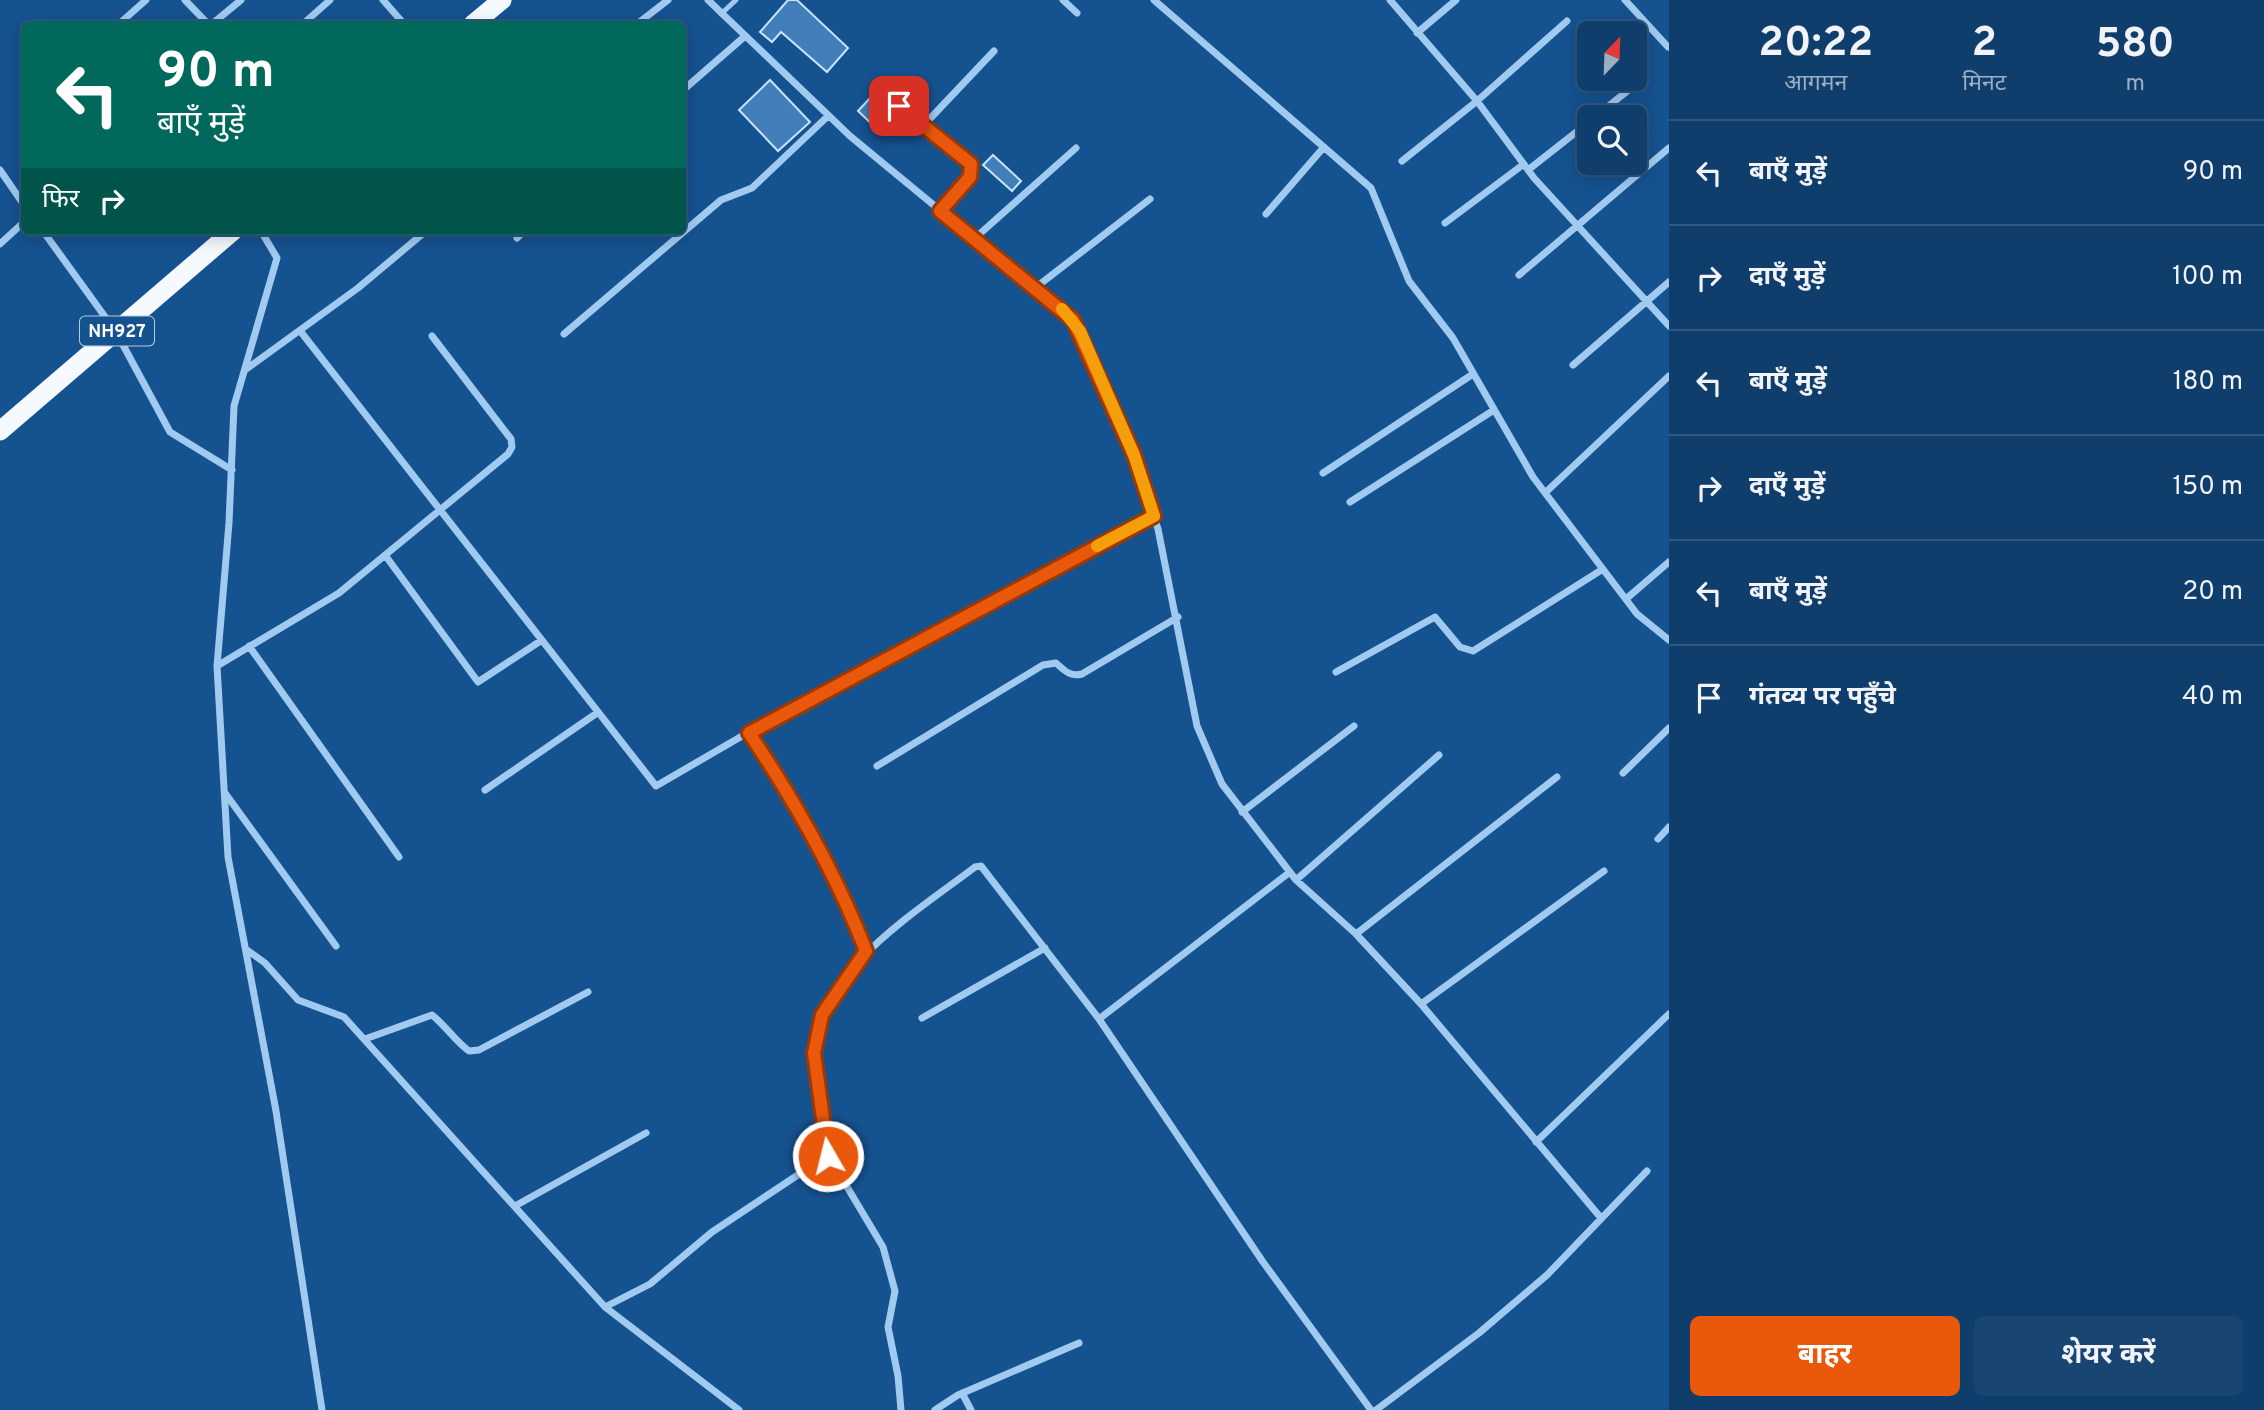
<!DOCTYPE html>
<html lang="hi">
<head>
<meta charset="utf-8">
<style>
  body { margin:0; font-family:Overpass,"Noto Sans Devanagari",sans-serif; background:#194572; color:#f1f3f6; height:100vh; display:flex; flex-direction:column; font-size:26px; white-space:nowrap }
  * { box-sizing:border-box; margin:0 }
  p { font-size:23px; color:#9caec2 }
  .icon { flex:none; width:38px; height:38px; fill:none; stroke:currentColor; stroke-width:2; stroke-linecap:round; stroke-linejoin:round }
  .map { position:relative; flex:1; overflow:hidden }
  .drawer { display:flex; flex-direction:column; background:#103e6c; width:595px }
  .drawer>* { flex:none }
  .hud { position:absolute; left:21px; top:21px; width:665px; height:214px; border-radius:10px; box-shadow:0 4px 18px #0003,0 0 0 2px #30577f; background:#00695c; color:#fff; overflow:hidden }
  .needle { width:46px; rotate:23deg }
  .controls { position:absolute; left:1577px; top:21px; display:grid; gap:14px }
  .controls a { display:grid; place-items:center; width:70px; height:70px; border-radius:10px; background:#103e6c; box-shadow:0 4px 18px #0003,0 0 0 2px #30577f; font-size:35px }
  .pin { position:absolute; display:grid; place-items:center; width:60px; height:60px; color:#fff; margin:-30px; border-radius:14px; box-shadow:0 4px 10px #0006 }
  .me { position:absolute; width:77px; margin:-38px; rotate:352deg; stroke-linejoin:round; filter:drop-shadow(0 0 5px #0008) }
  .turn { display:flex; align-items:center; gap:24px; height:147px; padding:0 21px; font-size:32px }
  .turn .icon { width:91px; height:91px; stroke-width:2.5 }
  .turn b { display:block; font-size:49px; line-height:60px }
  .then { display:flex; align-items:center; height:66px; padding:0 21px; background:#0003; gap:14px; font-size:26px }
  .eta { display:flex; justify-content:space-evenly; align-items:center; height:119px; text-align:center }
  .eta b { font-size:42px; font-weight:700; line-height:49px }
  .action { display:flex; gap:14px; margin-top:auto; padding:14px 21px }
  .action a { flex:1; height:80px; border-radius:10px; background:#ea580c; color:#fff; font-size:28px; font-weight:700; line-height:80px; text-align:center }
  .action a+a { background:#194572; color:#f1f3f6 }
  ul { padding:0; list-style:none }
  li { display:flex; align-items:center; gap:21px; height:105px; padding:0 21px; border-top:2px solid #30577f }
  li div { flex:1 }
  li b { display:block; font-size:26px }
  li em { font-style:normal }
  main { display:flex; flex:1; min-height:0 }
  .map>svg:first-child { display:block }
  .building { fill:#427fba; stroke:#c8e3fc; stroke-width:2 }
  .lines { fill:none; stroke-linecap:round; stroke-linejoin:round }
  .service { stroke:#a1caf1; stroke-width:5 }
  .minor { stroke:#a1caf1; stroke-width:7 }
  .trunk { stroke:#f5faff; stroke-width:19 }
  .route-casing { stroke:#983908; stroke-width:18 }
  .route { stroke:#ea580c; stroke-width:12 }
  .slow { stroke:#f59e0b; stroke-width:12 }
  .labels { text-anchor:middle; stroke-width:7; stroke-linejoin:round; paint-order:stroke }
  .shield { fill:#155290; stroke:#b9cbde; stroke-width:2 }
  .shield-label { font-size:18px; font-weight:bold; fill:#fff }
</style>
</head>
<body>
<main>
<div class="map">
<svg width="1669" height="1410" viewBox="0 0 1669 1410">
  <rect width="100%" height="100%" fill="#155290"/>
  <path class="building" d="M 788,0 L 797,0 L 848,48 L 827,72 L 781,32 L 772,42 L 760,32 Z
    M 770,80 L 810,122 L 778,151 L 739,110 Z
    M 885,82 L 903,99 L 895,102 L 894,109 L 876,128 L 858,111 Z
    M 993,155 L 1021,181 L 1012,191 L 983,165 Z"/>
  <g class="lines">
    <path class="service" d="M 721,14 L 736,0"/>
    <path class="minor" d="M 185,0 L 208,24
      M 383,0 L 404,24
      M 708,0 L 850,136 L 1073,320 L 1134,455 L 1158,529 L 1197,726 L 1222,784 L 1296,880 L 1356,934 L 1421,1004 L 1601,1218
      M 1063,0 L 1077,13
      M 1154,0 L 1371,188 L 1409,281 L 1453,338 L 1533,477 L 1637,614 L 1669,640
      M 1390,0 L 1477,101 L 1534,178 L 1669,326
      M 1625,0 L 1668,47
      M 119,24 L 146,0
      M 212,24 L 241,0
      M 303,24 L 330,0
      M 637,24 L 668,0
      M 1417,33 L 1456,0
      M 682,91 L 744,37
      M 899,106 L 971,164 L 970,177 L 940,211
      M 1595,117 L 1631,88
      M 924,125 L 994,51
      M 1402,161 L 1477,101 L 1567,21
      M 0,170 L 24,205
      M 1528,170 L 1589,122
      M 1266,214 L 1324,147
      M 1445,223 L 1524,164
      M 43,231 L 116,332 L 170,432 L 232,470
      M 261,231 L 277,258 L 234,406 L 229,523 L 217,666 L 228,857 L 276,1111 L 322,1410
      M 517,238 L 524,231
      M 974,239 L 1076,148
      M 0,244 L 24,222
      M 1519,275 L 1669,148
      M 1035,288 L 1150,199
      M 301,332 L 656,786 L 749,732 L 1154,516
      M 564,334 L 721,200 L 752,188 L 828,116
      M 1573,365 L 1669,282
      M 245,370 L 358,288 L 426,231
      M 1323,473 L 1473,374
      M 1546,492 L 1669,376
      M 1350,502 L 1494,410
      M 385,555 L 478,682 L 542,640
      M 1626,599 L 1669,562
      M 249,646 L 399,857
      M 217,666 L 339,593 L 508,454 L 512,447 L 511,439 L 432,336
      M 1336,672 L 1435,617 L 1460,647 L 1473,651 L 1603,569
      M 749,732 C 795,801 836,874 866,951
      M 877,766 L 1043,665 L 1056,663 C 1065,671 1070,677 1082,674 L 1178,617
      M 1623,773 L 1669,728
      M 485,790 L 597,713
      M 225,793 L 336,946
      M 1242,812 L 1354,726
      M 1658,839 L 1669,827
      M 1296,880 L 1439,755
      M 1356,934 L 1557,777
      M 247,950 L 265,963 L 298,1000 L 344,1017 L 605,1307 L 739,1410
      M 1421,1004 L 1604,871
      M 922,1018 L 1045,948
      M 1099,1019 L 1290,872
      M 365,1039 L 432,1015 C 446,1026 455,1041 469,1051 L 479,1050 L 588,992
      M 1536,1142 L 1669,1014
      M 828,1155 C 824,1123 815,1088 814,1055 C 813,974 919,910 975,867 L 981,866 L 1099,1019 L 1263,1262 L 1371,1410
      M 515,1206 L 646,1133
      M 605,1307 L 650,1284 L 712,1232 L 828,1155 L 883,1247 L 895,1291 L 888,1327 L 898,1376 L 901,1410
      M 962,1393 L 971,1410
      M 935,1410 L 958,1395 L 1079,1343
      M 1376,1410 L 1479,1333 L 1547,1275 L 1647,1171"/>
    <path class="trunk" d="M 473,24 L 502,0
      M 0,431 L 233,231"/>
  </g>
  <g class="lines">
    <g class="route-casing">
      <path id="route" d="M 828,1156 L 814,1053 L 822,1015 L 866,951 C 836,874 795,801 749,733 L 1154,516 L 1134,455 L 1073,320 L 940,211 L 970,177 L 971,164 L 899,106"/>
    </g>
    <use href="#route" class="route"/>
    <path class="slow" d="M 1062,309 L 1080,331 L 1134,455 L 1154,516 L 1097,546"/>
  </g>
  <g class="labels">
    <rect class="shield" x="80" y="316.5" width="74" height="29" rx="5"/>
    <g class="shield-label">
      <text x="117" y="337">NH927</text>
    </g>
  </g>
</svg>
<div class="controls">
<a><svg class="needle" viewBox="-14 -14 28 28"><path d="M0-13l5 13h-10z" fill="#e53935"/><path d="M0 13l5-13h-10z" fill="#9caec2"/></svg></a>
<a><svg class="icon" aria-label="search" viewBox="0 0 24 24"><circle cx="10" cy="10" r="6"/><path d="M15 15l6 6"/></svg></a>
</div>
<div class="pin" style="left:899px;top:106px;background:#d93025"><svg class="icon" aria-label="arrive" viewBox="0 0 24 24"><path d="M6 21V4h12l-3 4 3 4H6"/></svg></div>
<svg class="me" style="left:828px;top:1156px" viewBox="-20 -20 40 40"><circle r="17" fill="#ea580c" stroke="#fff" stroke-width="3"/><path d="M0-11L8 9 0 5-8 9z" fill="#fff"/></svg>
<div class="hud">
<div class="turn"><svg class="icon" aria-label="left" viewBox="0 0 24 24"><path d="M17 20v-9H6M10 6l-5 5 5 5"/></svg><div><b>90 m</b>बाएँ मुड़ें</div></div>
<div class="then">फिर<svg class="icon" aria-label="right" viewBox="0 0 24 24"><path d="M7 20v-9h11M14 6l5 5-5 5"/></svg></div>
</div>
</div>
<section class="drawer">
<div class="eta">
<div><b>20:22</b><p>आगमन</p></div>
<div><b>2</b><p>मिनट</p></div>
<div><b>580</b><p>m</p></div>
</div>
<ul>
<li><svg class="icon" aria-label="left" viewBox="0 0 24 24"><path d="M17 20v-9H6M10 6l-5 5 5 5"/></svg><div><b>बाएँ मुड़ें</b></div><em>90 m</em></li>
<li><svg class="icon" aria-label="right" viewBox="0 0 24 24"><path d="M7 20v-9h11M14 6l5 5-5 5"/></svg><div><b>दाएँ मुड़ें</b></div><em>100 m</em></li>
<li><svg class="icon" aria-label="left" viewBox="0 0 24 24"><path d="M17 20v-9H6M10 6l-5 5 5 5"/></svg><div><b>बाएँ मुड़ें</b></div><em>180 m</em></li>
<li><svg class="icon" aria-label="right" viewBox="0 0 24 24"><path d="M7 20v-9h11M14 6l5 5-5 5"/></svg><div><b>दाएँ मुड़ें</b></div><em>150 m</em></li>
<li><svg class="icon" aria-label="left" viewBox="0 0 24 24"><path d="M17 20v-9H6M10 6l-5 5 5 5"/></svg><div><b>बाएँ मुड़ें</b></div><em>20 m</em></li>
<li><svg class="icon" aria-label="arrive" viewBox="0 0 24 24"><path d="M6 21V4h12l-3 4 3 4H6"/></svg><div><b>गंतव्य पर पहुँचे</b></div><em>40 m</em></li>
</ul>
<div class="action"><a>बाहर</a><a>शेयर करें</a></div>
</section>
</main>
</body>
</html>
